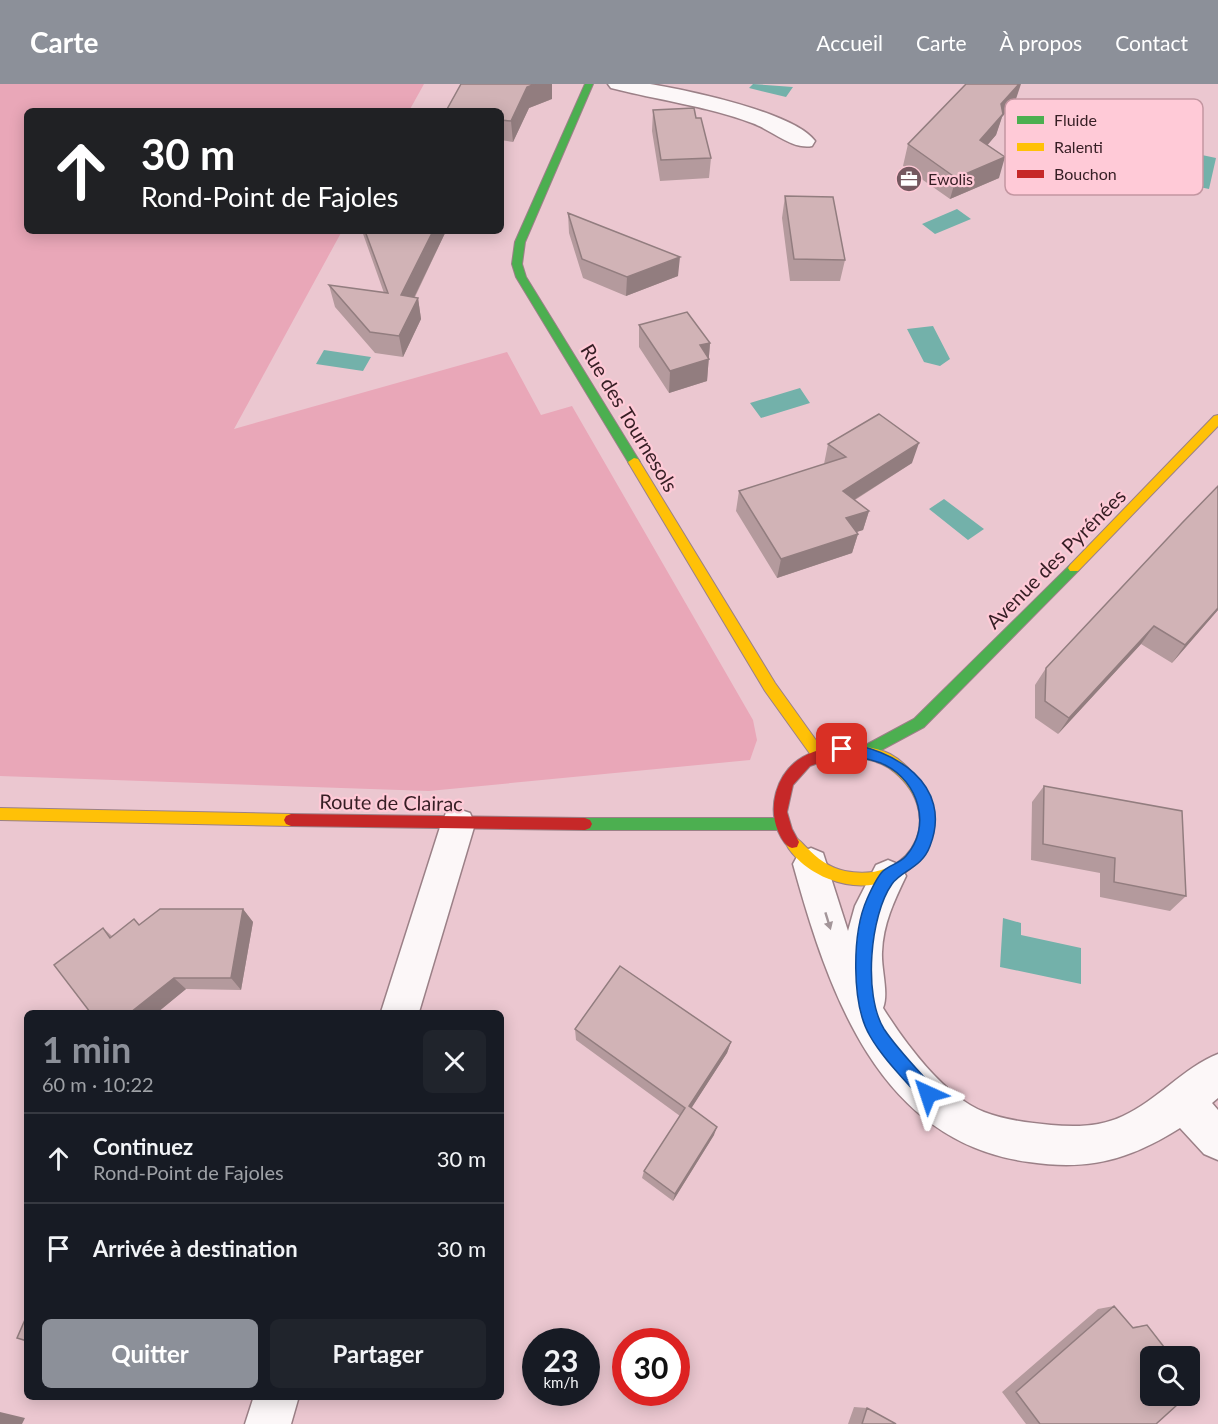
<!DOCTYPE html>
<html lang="fr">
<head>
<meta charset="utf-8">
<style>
  body { margin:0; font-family:Lato,sans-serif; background:#20242c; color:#f1f3f6; height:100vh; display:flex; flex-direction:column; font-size:22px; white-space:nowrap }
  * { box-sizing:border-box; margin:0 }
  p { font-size:20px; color:#9ea1a6 }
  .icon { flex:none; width:33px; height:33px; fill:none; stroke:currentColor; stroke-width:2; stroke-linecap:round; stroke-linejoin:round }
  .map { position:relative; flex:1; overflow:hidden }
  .panel { position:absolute; left:24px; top:926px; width:480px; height:390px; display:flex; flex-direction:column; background:#171b24; border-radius:9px; box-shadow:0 3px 15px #0003 }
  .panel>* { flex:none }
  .top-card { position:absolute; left:24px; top:24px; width:480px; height:126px; border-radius:9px; box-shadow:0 3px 15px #0003; background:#202124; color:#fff; overflow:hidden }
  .controls { position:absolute; left:1140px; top:1262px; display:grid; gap:12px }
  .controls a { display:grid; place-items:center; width:60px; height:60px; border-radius:9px; background:#171b24; box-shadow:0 3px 15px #0003; font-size:30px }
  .speed { position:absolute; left:522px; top:1244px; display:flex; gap:12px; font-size:30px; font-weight:700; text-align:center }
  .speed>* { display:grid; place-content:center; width:78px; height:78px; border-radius:50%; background:#171b24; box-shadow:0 3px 15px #0003; line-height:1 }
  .speed small { font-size:15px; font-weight:400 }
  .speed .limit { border:9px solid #d22; background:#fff; color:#111 }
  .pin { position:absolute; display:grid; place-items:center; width:51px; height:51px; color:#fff; margin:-26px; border-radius:12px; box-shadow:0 3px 9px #0006 }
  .me { position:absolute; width:66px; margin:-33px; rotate:318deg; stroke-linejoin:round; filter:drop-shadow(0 0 4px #0008) }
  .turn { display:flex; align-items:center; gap:21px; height:126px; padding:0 18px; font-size:27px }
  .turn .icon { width:78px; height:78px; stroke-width:2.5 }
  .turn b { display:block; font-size:42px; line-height:51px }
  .round { display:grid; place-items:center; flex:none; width:63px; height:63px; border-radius:9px; background:#20242c }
  .head { display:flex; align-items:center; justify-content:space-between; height:102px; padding:0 18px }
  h1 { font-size:36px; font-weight:700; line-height:45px; color:#8c9099 }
  .button { display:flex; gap:12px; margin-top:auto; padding:12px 18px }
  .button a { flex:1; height:69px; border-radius:9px; background:#8c9099; color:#fff; font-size:24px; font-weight:700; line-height:69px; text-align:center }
  .button a+a { background:#20242c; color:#f1f3f6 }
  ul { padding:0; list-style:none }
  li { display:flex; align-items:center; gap:18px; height:90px; padding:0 18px; border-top:2px solid #363941 }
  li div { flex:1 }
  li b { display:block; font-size:22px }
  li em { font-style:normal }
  header { display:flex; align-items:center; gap:36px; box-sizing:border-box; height:84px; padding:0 30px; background:#8c9099; color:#fff }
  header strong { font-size:28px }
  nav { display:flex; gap:33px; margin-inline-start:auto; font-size:21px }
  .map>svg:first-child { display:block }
  .green { fill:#e9a7b8 }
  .water { fill:#73b1aa }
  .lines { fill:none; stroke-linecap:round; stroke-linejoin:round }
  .street-casing { stroke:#9b8087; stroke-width:3 }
  .fast-casing { stroke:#9b8087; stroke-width:2 }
  .slow-casing { stroke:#9b8087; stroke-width:2 }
  .jam-casing { stroke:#9b8087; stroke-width:2 }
  .street { fill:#fcf7f8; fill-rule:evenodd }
  .fast { fill:#4caf50; fill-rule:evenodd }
  .slow { fill:#ffc107; fill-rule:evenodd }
  .jam { fill:#c62828; fill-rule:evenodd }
  .wall { fill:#b49a9d }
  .shaded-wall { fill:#927d7f }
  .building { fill:#d1b3b6; stroke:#927d7f; stroke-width:1.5 }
  .oneway { fill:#a39599 }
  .route { fill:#1a73e8; stroke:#114b97; stroke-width:1.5 }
  .labels { text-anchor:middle; stroke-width:4.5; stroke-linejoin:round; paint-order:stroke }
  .far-poi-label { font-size:16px; fill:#361e24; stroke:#ffcad7; text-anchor:start }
  .street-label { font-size:20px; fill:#361e24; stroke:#ffcad7 }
  .key { fill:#ffcad7; stroke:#c396a1; stroke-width:1.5 }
  .key-label { font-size:16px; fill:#361e24 }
</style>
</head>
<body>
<header>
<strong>Carte</strong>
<nav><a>Accueil</a><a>Carte</a><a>À propos</a><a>Contact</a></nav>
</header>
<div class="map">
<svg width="1218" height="1340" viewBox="0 0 1218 1340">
  <rect width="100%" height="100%" fill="#ebc7d0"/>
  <path class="green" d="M 0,0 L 424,0 L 409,27 L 27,27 L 27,147 L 342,147 L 234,345 L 507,268 L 541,331 L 572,322 L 753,636 L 757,656 L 750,676 L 429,707 L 0,692 Z"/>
  <path class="water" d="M 753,0 L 793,3 L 786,13 L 749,4 Z
    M 1188,68 L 1216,74 L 1209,105 L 1180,99 Z
    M 957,125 L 971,135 L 935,150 L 922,140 Z
    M 933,242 L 950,275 L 940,282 L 924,278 L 907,245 Z
    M 324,266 L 371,273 L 363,287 L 316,280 Z
    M 800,304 L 810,319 L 761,334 L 750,319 Z
    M 944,415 L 984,445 L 968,456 L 929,425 Z
    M 1003,834 L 1021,839 L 1021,851 L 1081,864 L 1081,900 L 1000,883 Z"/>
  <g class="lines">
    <g class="street-casing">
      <path id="street" d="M 608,0 C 621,0 636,0 650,0 C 686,6 794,28 815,57 L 812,62 C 792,66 770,45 752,39 C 706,22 658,16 611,4 Z
        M 458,725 L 470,729 L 475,740 L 419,928 L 381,928 L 441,740 L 446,729 Z
        M 811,764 L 823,769 L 848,847 L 855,822 L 876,781 L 888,776 L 900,781 L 906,792 C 894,817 883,840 882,868 C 881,885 889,909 883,924 C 905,959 944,1012 984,1028 C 1004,1036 1029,1039 1051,1041 C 1075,1043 1100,1043 1123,1032 C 1158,1016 1183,984 1218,970 L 1218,1014 L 1212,1019 L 1218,1026 L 1218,1076 L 1204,1070 L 1180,1044 C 1129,1076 1089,1087 1029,1078 C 878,1058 828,907 793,780 L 799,769 Z
        M 254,1312 L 299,1312 L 291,1340 L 245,1340 Z"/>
    </g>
    <g class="fast-casing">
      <path id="fast" d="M 585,0 L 593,0 L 525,158 L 522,180 L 526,193 L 640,378 L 634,382 L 630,381 L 516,193 L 512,180 L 515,158 Z
        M 1074,479 L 1078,481 L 1080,484 L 1078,487 L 924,643 L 872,671 L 867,673 L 862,671 L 860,667 L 862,663 L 914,635 L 1070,481 Z
        M 585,734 L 782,734 L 787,736 L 789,740 L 787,744 L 782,746 L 585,746 L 580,744 L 578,740 L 580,736 Z"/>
    </g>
    <g class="slow-casing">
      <path id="slow" d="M 1218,331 L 1218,342 L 1078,487 L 1070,487 L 1068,484 L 1070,481 L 1214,332 Z
        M 634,374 L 638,375 L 775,599 L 823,666 L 825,670 L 823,674 L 818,676 L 813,674 L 765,607 L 628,378 Z
        M 841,659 C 857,661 875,663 890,670 C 903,677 914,689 922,702 C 960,768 891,820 829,795 C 813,789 793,775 785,758 L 787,753 L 792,752 C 798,754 801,758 806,763 C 817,774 829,784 845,787 C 916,801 948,726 889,684 C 872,673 854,675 836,669 L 834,665 L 836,661 Z
        M 0,724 L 291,730 L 296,732 L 298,736 L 296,740 L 291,742 L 0,736 Z"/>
    </g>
    <g class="jam-casing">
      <path id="jam" d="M 841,659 L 846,661 L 848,665 L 846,669 L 810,682 L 793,701 L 787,728 L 792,745 L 799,758 L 797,763 L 792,764 C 785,762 781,754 778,747 C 768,723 776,692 798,676 C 810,667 827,664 841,659 Z
        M 291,730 L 585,734 L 590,736 L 592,740 L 590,744 L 585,746 L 291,742 L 286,740 L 284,736 L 286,732 Z"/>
    </g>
    <use href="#street" class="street"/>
    <use href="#fast" class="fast"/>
    <use href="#slow" class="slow"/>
    <use href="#jam" class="jam"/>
  </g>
  <path class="wall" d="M 552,15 L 529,24 L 513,58 L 501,56 L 501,27 Z
    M 1015,18 L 1002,33 L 996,51 L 987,61 L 999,94 L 950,115 L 903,82 L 908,60 Z
    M 653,26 L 696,34 L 711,74 L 709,94 L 660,97 L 652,47 Z
    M 785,112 L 845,176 L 840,197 L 790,197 L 782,134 Z
    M 568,129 L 678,192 L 626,212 L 583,194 L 569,149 Z
    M 362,147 L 446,147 L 415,213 L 418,214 L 421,235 L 403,273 L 375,269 L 335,223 L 329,201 L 384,209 Z
    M 639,241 L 710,259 L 707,297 L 669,309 L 639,263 Z
    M 828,360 L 912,379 L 855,416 L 869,427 L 863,446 L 856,448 L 858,450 L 852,469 L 777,494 L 736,427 L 739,407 L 824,380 Z
    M 1218,402 L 1218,526 L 1172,579 L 1141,560 L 1058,650 L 1035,634 L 1035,601 L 1046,584 Z
    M 1044,702 L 1186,812 L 1170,827 L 1100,813 L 1100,789 L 1031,776 L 1032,718 Z
    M 243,825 L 253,838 L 241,906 L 186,905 L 158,928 L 103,844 L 112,852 L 139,841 Z
    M 575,945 L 731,958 L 727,969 L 691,1024 L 714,1051 L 673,1117 L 642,1094 L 644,1087 L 680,1032 L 576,956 Z
    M 1114,1222 L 1132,1243 L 1147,1241 L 1156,1340 L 1026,1340 L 1002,1308 L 1098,1225 Z
    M 854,1323 L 867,1324 L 896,1340 L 848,1340 Z"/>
  <path class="shaded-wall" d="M 535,0 L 552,0 L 552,15 L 529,24 L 513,58 L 511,37 L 527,3 Z
    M 1019,0 L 1021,0 L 1015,18 L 1002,33 L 996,51 L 974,77 L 980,56 L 1001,20 Z
    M 1005,73 L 999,94 L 950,115 L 956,94 Z
    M 433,147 L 446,147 L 405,232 L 401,211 Z
    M 680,173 L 678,192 L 626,212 L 627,193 Z
    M 418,214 L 421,235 L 403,273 L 399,252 Z
    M 710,259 L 707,297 L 669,309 L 670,287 L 700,261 Z
    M 919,359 L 912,379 L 838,426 L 843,407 Z
    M 869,427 L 863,446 L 841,453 L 846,434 Z
    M 858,450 L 852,469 L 777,494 L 781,475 Z
    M 1218,524 L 1218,526 L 1172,579 L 1185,561 Z
    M 1154,542 L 1141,560 L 1058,650 L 1069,634 Z
    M 243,825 L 253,838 L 241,906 L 231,894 Z
    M 174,894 L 186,905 L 158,928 L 131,928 Z
    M 731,958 L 727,969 L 687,1031 L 689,1022 Z
    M 717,1043 L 714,1051 L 673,1117 L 675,1110 Z
    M 0,1328 L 25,1334 L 22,1340 L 0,1340 Z"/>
  <path class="building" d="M 461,0 L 535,0 L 527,3 L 511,37 L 501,36 L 501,27 L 446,27 Z
    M 966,0 L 1019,0 L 1001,20 L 1003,30 L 980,56 L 1005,73 L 956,94 L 908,60 Z
    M 694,24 L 696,34 L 701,34 L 711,74 L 661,76 L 653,26 Z
    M 785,112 L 833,113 L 845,176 L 794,175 Z
    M 568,129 L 601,142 L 680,173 L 627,193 L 582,175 Z
    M 365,147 L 433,147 L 401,211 L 418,214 L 399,252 L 370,248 L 329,201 L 388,209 Z
    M 687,228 L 710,259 L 700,261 L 709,275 L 670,287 L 639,241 Z
    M 879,330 L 919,359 L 843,407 L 869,427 L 846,434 L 858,450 L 781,475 L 739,407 L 846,373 L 828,360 Z
    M 1218,402 L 1218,524 L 1185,561 L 1154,542 L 1069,634 L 1045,617 L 1046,584 L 1182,439 Z
    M 1044,702 L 1182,727 L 1186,812 L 1114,798 L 1115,774 L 1043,760 Z
    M 160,825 L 243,825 L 231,894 L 174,894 L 131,928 L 90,928 L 54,881 L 103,844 L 110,854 L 134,835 L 139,841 Z
    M 620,882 L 731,958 L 689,1022 L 717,1043 L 675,1110 L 644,1087 L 685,1024 L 575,945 Z
    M 1114,1222 L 1133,1244 L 1147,1241 L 1171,1272 L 1150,1272 L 1150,1311 L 1188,1311 L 1156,1340 L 1040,1340 L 1016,1308 Z
    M 27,1231 L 27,1257 L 17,1254 Z
    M 1190,1296 L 1196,1304 L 1190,1310 Z
    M 867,1324 L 896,1340 L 862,1340 Z"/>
  <defs><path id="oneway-solid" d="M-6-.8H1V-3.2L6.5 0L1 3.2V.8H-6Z" transform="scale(1.5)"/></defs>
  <use class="oneway" href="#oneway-solid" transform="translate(828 837) rotate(73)"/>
  <path class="route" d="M 842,659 C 893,664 954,700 930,762 C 922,784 902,786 892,800 C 870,831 863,911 884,945 C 898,966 917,985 934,1004 L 936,1010 L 934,1016 L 928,1018 L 922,1016 C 905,996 883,975 870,952 C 851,920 852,849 867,815 C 871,806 877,793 883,787 C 890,781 900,779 906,772 C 932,743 919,698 885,681 C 869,673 853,674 837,669 L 835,665 Z"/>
  <defs>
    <g id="office-disc" transform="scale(1.35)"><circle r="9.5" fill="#755960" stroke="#ffcad7"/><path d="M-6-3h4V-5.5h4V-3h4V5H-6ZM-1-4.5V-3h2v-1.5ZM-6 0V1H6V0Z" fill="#fff"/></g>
  </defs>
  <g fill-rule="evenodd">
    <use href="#office-disc" x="909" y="95"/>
  </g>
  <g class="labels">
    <g class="far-poi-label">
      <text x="928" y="101">Ewolis</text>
    </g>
    <g class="street-label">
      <text transform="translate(629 334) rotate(59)" y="7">Rue des Tournesols</text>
      <text transform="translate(1056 475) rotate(-45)" y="7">Avenue des Pyrénées</text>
      <text transform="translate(391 719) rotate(1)" y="7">Route de Clairac</text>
    </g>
  </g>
  <rect x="1005" y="15" width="198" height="96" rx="9" class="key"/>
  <rect x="1017" y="32" width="27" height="8" fill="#4caf50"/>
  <rect x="1017" y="59" width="27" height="8" fill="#ffc107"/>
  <rect x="1017" y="86" width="27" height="8" fill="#c62828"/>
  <g class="key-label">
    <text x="1054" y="42">Fluide</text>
    <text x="1054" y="69">Ralenti</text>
    <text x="1054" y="96">Bouchon</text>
  </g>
</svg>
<div class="controls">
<a><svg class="icon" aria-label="search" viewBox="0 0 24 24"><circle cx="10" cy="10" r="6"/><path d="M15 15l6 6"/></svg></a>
</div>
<div class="speed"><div>23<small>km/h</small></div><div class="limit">30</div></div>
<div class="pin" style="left:842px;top:665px;background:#d93025"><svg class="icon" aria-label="arrive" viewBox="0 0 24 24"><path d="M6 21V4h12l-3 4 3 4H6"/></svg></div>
<svg class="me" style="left:928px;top:1010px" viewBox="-20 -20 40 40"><path d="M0-17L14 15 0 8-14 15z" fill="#1a73e8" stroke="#fff" stroke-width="4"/></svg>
<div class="top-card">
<div class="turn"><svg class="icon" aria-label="ahead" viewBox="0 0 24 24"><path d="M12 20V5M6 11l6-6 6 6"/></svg><div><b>30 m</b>Rond-Point de Fajoles</div></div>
</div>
<section class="panel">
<div class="head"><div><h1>1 min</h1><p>60 m · 10:22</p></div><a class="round"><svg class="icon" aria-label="close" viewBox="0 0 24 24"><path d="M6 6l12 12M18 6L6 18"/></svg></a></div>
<ul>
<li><svg class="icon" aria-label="ahead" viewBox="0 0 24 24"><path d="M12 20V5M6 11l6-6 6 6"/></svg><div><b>Continuez</b><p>Rond-Point de Fajoles</p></div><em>30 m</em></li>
<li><svg class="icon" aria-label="arrive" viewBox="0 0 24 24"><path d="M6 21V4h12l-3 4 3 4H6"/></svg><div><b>Arrivée à destination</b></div><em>30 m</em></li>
</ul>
<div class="button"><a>Quitter</a><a>Partager</a></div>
</section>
</div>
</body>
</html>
